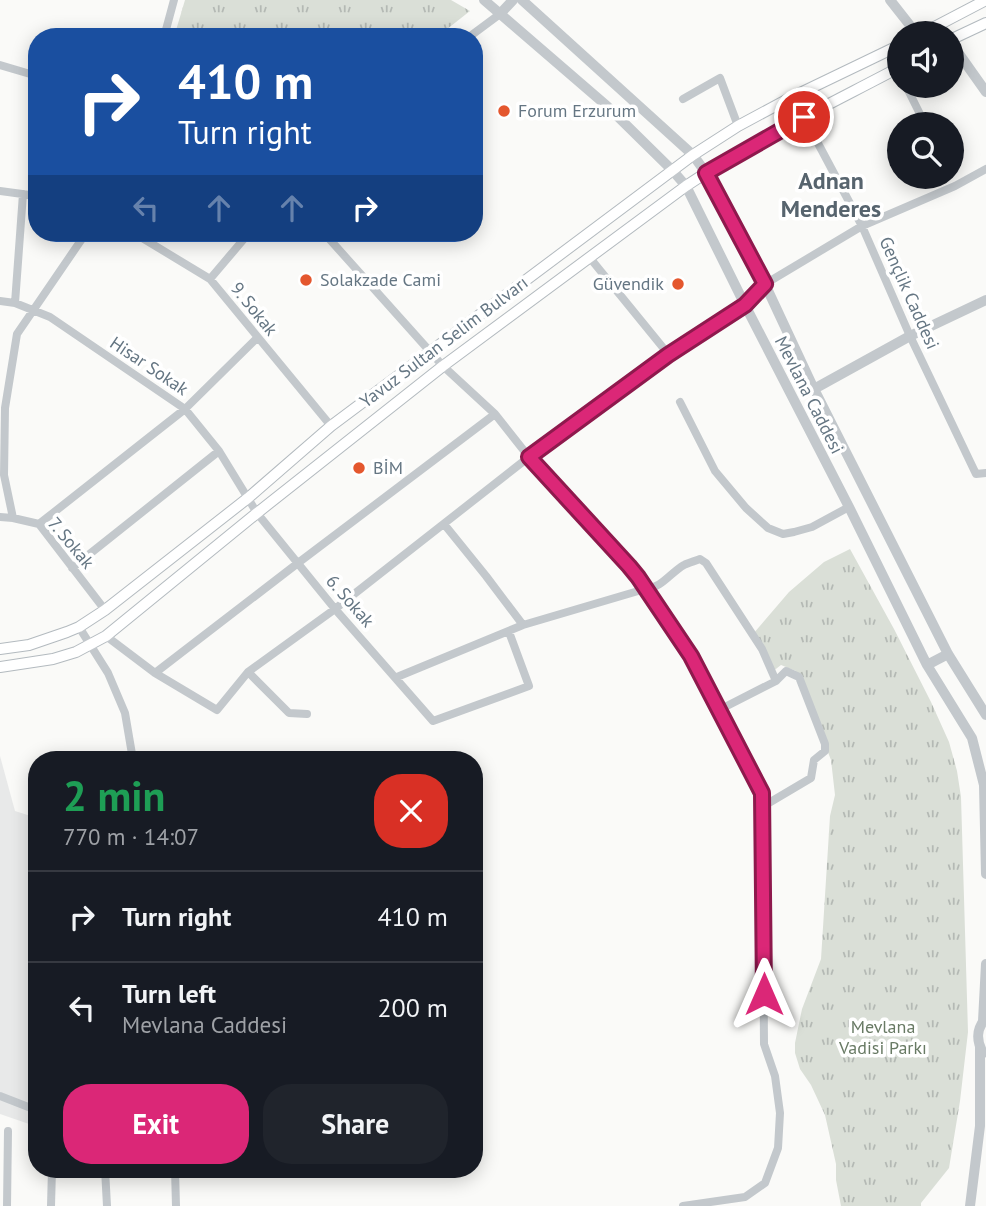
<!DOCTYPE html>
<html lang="en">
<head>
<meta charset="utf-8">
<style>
  body { margin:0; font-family:"PT Sans",sans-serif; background:#20242c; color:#f1f3f6; height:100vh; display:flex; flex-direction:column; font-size:26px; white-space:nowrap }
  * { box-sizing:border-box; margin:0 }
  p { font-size:23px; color:#9ea1a6 }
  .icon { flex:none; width:38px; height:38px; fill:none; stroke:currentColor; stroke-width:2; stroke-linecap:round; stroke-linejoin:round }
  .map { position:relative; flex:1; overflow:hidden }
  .side { position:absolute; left:28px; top:751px; width:455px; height:427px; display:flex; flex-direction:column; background:#171b24; border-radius:28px; box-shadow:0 4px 18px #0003 }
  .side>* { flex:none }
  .hud { position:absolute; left:28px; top:28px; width:455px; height:214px; border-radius:28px; box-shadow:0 4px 18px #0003; background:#1a4fa0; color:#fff; overflow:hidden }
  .controls { position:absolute; left:887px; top:21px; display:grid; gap:14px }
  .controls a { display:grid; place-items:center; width:77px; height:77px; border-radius:50%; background:#171b24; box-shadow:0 4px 18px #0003; font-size:35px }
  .pin { position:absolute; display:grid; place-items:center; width:60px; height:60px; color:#fff; margin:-30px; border:4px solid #fff; border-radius:50%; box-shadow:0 2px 7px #0007 }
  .me { position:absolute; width:77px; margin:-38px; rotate:0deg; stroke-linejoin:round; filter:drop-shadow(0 0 5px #0008) }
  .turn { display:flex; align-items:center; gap:24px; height:147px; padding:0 35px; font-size:32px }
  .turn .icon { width:91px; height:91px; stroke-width:2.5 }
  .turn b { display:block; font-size:49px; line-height:60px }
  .lanes { display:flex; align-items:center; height:66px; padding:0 35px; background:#0003; justify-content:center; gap:35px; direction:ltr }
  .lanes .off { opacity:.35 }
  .round { display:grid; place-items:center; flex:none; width:74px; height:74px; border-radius:28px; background:#20242c }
  .headline { display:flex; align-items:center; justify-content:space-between; height:119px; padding:0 35px }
  h1 { font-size:42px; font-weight:600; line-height:52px; color:#1e9e55 }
  .button { display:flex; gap:14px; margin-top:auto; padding:14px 35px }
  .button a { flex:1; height:80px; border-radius:28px; background:#db2777; color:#fff; font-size:28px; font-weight:600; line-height:80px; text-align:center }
  .button a+a { background:#20242c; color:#f1f3f6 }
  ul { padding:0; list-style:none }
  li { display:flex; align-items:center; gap:21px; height:91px; padding:0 35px; border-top:2px solid #363941 }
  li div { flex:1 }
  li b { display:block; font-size:26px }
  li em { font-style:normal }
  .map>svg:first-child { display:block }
  .built { fill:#e8e9e9 }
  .park { fill:url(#park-tufts) }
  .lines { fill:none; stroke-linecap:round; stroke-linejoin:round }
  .secondary-casing { stroke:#b3babf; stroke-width:12 }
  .minor { stroke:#c3c8cc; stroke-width:8 }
  .tertiary { stroke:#c3c8cc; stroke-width:10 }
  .secondary { stroke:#fff; stroke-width:10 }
  .route-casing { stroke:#8e194d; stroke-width:18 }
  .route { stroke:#db2777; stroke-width:12 }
  .poi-dot { fill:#e4572e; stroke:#fff; stroke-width:2.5 }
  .labels { text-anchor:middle; stroke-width:7; stroke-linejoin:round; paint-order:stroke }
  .poi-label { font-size:18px; fill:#657683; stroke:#fff; text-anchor:start }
  .street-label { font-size:18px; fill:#657683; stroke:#fff }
  .park-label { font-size:18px; fill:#687a64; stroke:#fff }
  .district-label { font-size:24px; font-weight:bold; fill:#57646e; stroke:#fff }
</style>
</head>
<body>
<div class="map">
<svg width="986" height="1206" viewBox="0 0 986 1206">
  <defs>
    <pattern id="park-tufts" width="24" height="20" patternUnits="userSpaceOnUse" patternTransform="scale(1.75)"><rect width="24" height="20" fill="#dadfd7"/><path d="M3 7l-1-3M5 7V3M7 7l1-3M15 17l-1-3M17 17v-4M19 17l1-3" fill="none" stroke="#b4b9b4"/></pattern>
  </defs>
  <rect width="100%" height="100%" fill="#fafaf8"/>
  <path class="built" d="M 0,756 L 15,811 L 37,818 L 37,1124 L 32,1125 L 0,1114 Z"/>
  <path class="park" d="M 185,0 L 451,0 L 470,11 L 437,37 L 174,37 Z
    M 850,549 L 894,629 L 931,702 L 949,742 L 957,771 L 961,797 L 968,1032 L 960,1101 L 949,1168 L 921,1203 L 921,1206 L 841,1206 L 836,1180 L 836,1164 L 825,1115 L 811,1085 L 800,1069 L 795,1053 L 795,1043 L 802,1009 L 821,959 L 830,816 L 835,795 L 831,760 L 796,671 L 781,665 L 772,672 L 753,634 L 789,592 L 824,562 Z"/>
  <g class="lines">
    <g class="secondary-casing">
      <path id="secondary" d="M 923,33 L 986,0
        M 952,39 L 986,23
        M 0,649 L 29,645 L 67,632 L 79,627 L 105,610 L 248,498 L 331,426 L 693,155 L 738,126 L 792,97 L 900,45
        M 0,667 L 53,659 L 76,652 L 106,636 L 257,513 L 443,366 L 686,186 C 753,141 828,105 900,67"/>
    </g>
    <path class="minor" d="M 164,37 L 174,0
      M 469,37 L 500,14
      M 0,65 L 37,76
      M 906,86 L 925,124
      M 683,99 L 720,78 L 738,126
      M 804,117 L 862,226 L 910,336 L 976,474 L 986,473
      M 0,191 L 37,196
      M 134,233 L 210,279 L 331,426
      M 324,233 L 443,366 L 495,414 L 529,457 L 629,566 L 691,656 L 762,793 L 764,1044 L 775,1076 L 780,1113 L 778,1148 L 765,1183 L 745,1197 L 683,1206
      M 590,258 L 669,355
      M 210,279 L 249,233
      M 0,301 L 15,303 L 50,317 L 185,409 L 219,451 L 257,513 L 335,609 L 433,721 L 529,686 L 509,632
      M 15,303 L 23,194
      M 680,402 L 715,471 L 746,508 L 768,528 L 783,534 L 794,532 L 812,527 L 849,507
      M 0,517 L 13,518 L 39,524 L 105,610
      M 13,518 L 4,475 L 5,408 L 17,334 L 86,233
      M 39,524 L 185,409 L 257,338
      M 444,524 L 486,576 L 523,625
      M 72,568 L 219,451
      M 79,627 L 108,673 L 125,713 L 133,760
      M 106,636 L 155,673 L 217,710 L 248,672 L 335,609 L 529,457 L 669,355 L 745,305 L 765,284 L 862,226 L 955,186 L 986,169
      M 248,672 L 289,713 L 307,714
      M 155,673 L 298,563 L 495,414
      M 397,677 L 523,625 L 645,589 C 662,588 670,573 684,565 C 688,563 695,561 700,559 L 706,563 L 762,649 L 776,681
      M 719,710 L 776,681 L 786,671 L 799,677 L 825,744 L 825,751 L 814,760 L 811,778 L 762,807
      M 0,1096 L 36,1110
      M 105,1169 L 107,1206
      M 175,1169 L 176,1206
      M 7,1206 L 8,1131
      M 51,1206 L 52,1169"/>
    <path class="tertiary" d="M 484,0 L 607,106 L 673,171 L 686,186 L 745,305 L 849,507 L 927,665 L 972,738 L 984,785 L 986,874
      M 522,0 L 693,155 L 706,173 L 765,284 L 814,389 L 948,654 L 986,715
      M 890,0 L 916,33
      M 500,14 L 513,0
      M 952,44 L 986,92
      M 814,389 L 910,336 L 986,300
      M 927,665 L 948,654
      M 983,1021 L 986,964
      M 983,1053 C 976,1040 976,1029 986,1018
      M 970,1206 L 980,1126 L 980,1047"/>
    <use href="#secondary" class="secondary"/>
  </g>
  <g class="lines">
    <g class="route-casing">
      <path id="route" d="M 764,994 L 762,793 L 691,656 L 638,577 L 629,566 L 529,457 L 668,355 L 745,305 L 765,284 L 706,173 L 804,117"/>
    </g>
    <use href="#route" class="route"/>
  </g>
  <g class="poi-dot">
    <circle cx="504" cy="111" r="7"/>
    <circle cx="306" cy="280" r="7"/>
    <circle cx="678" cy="284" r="7"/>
    <circle cx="359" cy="468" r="7"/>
  </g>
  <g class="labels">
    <g class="poi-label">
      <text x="518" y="117">Forum Erzurum</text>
      <text x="320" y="286">Solakzade Cami</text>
      <text x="664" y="290" text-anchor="end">Güvendik</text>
      <text x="373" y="474">BİM</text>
    </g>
    <g class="street-label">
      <text transform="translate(909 293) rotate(66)" y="6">Gençlik Caddesi</text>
      <text transform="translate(254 309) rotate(51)" y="6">9. Sokak</text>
      <text transform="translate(444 342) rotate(-37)" y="6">Yavuz Sultan Selim Bulvarı</text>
      <text transform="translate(149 366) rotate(34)" y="6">Hisar Sokak</text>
      <text transform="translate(809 395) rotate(63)" y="6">Mevlana Caddesi</text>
      <text transform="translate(71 543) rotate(50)" y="6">7. Sokak</text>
      <text transform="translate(350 601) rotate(49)" y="6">6. Sokak</text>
    </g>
    <g class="park-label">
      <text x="883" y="1033">Mevlana<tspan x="883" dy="21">Vadisi Parkı</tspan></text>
    </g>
    <g class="district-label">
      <text x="831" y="189">Adnan<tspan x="831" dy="28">Menderes</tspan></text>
    </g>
  </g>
</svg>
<div class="controls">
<a><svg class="icon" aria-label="sound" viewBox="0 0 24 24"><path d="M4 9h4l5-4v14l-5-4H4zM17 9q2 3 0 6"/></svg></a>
<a><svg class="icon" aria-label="search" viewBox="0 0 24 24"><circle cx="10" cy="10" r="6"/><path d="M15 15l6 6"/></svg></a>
</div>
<div class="pin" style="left:804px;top:117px;background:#d93025"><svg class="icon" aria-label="arrive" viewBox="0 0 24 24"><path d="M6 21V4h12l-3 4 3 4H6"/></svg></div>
<svg class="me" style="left:764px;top:994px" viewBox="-20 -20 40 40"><path d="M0-17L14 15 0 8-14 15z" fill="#db2777" stroke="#fff" stroke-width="4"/></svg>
<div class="hud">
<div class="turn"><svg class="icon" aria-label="right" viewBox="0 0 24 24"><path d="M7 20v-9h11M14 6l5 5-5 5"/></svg><div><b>410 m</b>Turn right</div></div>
<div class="lanes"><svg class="icon off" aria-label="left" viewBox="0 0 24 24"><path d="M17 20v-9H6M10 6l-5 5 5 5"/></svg><svg class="icon off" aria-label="ahead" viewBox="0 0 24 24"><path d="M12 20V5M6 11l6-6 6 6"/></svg><svg class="icon off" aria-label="ahead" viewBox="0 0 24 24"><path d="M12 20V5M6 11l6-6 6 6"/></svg><svg class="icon" aria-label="right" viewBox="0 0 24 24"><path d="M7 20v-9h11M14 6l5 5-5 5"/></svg></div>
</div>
<section class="side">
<div class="headline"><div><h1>2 min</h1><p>770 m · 14:07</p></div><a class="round" style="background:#d93025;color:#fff"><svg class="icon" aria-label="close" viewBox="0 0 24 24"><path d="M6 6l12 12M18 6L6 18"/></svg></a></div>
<ul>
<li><svg class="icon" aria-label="right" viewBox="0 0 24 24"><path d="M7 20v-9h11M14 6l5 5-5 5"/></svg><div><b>Turn right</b></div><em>410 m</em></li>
<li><svg class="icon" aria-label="left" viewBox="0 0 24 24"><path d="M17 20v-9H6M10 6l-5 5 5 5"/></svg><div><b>Turn left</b><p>Mevlana Caddesi</p></div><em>200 m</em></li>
</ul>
<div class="button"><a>Exit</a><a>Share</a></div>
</section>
</div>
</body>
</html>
